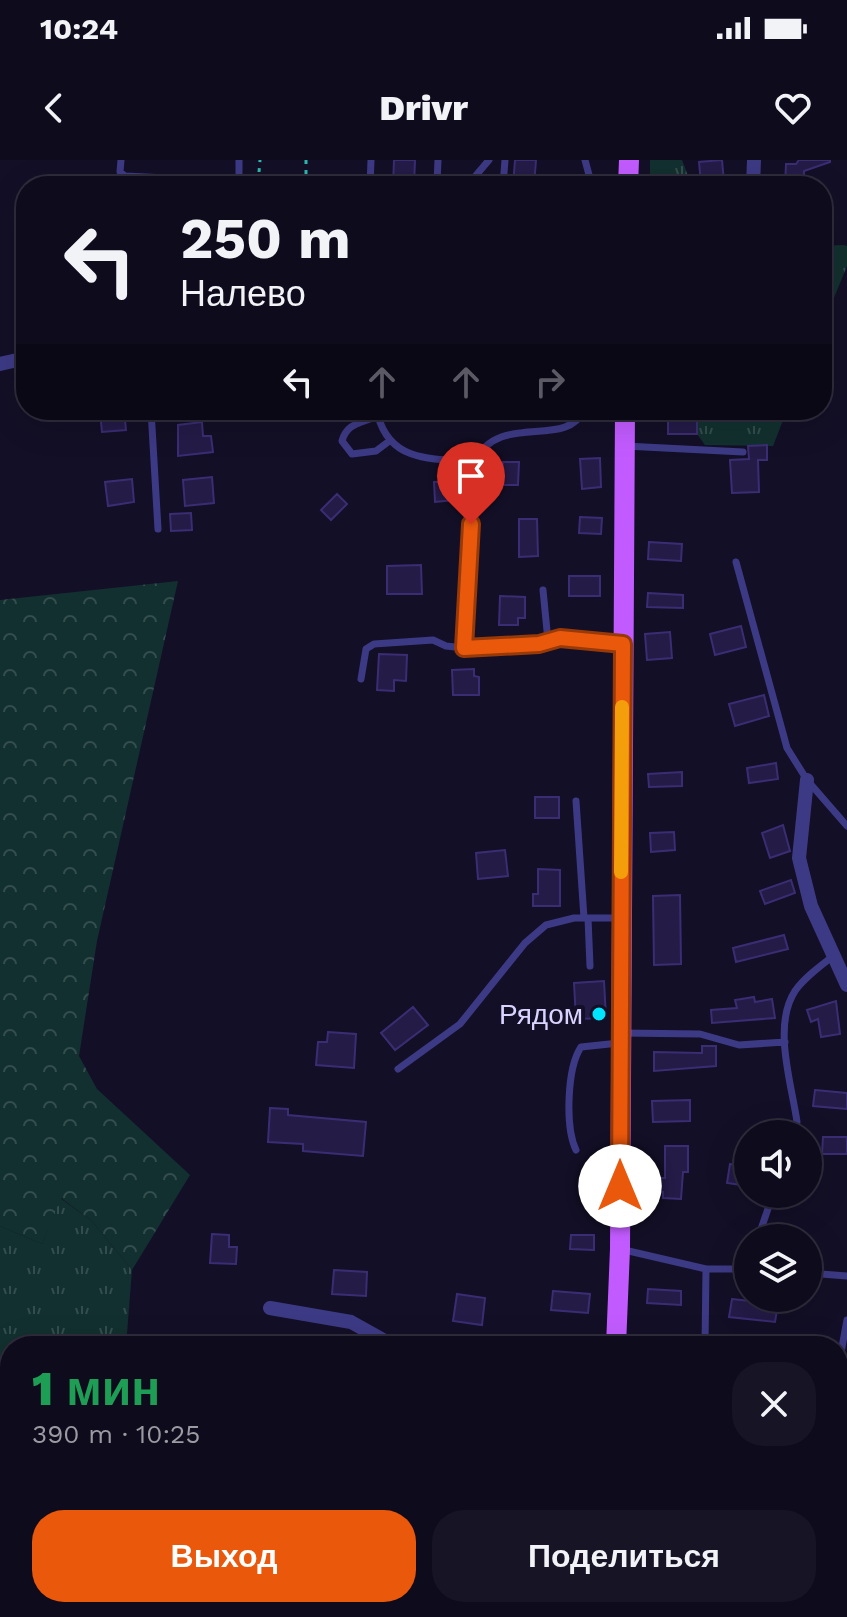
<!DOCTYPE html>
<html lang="ru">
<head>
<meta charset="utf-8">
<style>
  body { margin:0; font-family:"Work Sans",sans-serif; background:#171425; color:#f1f3f6; height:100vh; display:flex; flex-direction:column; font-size:30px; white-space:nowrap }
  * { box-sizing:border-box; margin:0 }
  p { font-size:26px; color:#9b9ba3 }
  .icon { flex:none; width:44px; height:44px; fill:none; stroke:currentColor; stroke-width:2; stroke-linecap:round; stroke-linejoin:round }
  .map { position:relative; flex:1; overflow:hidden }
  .panel { position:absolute; left:0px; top:1176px; width:848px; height:282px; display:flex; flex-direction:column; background:#0e0b1c; border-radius:32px 32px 0 0; box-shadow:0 8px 32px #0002,0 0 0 2px #2e2b3b }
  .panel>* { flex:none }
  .banner { position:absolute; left:16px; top:16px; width:816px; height:244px; border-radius:32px; box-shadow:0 8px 32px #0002,0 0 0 2px #2e2b3b; background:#0e0b1c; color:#f1f3f6; overflow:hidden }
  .controls { position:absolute; left:734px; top:960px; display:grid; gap:16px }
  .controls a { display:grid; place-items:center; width:88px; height:88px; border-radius:50%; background:#0e0b1c; box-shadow:0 8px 32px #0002,0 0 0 2px #2e2b3b; font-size:40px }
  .pin { position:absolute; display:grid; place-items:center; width:68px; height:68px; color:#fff; margin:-82px -34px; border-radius:50% 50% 50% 0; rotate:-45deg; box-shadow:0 0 8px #0007 }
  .pin .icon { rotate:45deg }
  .me { position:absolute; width:88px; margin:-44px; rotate:0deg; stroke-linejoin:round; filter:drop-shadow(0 0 6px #0008) }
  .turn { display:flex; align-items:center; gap:28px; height:168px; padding:0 32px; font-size:36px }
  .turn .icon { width:104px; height:104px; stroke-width:2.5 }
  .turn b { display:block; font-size:56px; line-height:68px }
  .lanes { display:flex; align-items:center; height:76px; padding:0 32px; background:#0003; justify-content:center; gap:40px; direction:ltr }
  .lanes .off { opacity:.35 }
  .round { display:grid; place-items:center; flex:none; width:84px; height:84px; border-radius:32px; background:#171425 }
  .overview { display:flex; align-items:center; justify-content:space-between; height:136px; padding:0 32px }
  h1 { font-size:48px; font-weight:800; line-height:60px; color:#1e9e55 }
  .button { display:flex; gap:16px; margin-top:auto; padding:16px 32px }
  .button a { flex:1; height:92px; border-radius:32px; background:#ea580c; color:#fff; font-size:32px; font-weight:800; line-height:92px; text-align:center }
  .button a+a { background:#171425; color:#f1f3f6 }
  .status { display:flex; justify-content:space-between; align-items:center; height:56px; padding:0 40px; background:#0e0b1c; direction:ltr }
  .status svg { height:22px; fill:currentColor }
  header { display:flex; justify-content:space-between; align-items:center; height:104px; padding:0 32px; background:#0e0b1c; font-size:36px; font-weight:800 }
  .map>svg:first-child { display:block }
  .grass { fill:url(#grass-tufts) }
  .forest { fill:url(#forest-crowns) }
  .building { fill:#241b47; stroke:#3b2d73; stroke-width:2 }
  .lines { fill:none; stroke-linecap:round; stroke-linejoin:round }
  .path { stroke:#2fb8b0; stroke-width:3; stroke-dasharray:4 6; stroke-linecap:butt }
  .lane { stroke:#3d3a85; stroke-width:7 }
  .street { stroke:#3d3a85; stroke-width:14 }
  .primary { stroke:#c25bff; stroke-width:20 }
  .route-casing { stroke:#983908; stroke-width:20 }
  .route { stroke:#ea580c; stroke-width:14 }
  .slow { stroke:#f59e0b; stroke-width:14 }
  .poi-dot { fill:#00e5ff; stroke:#130f26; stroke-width:3 }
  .labels { text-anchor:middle; stroke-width:8; stroke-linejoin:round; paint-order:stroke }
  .poi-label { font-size:28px; fill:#d9d4ff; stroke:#130f26; text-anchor:end }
</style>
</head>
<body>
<div class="status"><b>10:24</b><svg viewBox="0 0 49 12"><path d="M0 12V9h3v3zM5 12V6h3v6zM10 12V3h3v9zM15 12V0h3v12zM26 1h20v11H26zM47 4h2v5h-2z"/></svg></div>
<header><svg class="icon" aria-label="back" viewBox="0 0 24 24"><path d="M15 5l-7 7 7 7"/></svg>Drivr<svg class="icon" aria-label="heart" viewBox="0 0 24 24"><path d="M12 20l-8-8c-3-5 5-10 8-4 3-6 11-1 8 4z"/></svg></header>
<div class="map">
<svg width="847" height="1457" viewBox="0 0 847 1457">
  <defs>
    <pattern id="grass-tufts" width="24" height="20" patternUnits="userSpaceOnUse" patternTransform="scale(2)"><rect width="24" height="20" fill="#12302f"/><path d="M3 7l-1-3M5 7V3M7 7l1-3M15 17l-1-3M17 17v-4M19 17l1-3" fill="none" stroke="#344d4e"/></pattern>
    <pattern id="forest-crowns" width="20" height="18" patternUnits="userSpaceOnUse" patternTransform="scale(2)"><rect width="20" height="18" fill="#12302f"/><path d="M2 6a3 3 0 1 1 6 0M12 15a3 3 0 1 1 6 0" fill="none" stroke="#344d4e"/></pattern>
  </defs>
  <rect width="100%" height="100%" fill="#130f26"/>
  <path class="grass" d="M 650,0 L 682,0 L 692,26 L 650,26 Z
    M 843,85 L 847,86 L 847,106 L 822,167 L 822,86 Z
    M 697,250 L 787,250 L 773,286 L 705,285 L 697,274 Z
    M 60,1038 L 92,1061 L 132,1110 L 126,1186 L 10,1186 L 10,1448 L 395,1448 L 403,1457 L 0,1457 L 0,1066 L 42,1084 Z"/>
  <path class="forest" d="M 178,421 L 97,781 L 79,896 L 97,929 L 190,1015 L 132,1110 L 92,1061 L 61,1038 L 42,1084 L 0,1066 L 0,440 Z"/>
  <path class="building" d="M 394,0 L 415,0 L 414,26 L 393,26 Z
    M 515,0 L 536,0 L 534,26 L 513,26 Z
    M 722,0 L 724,22 L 701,24 L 699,2 Z
    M 799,0 L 830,0 L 830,2 L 804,11 L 804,26 L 785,26 L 786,4 L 796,4 Z
    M 124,250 L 126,270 L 102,272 L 100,252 Z
    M 668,250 L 697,250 L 697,274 L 668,274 Z
    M 202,262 L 203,276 L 211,276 L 213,292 L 178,296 L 178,265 Z
    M 767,285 L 767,300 L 758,300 L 759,332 L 732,333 L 730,300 L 749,299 L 748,286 Z
    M 600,298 L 601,327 L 582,329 L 580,299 Z
    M 503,302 L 519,302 L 518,325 L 502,325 Z
    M 212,317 L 214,343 L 185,346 L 183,320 Z
    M 132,319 L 134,342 L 108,346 L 105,322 Z
    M 454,321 L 455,340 L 435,342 L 434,322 Z
    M 337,334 L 347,344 L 331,360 L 321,350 Z
    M 191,353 L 192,370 L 171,371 L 170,354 Z
    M 580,357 L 602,358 L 601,374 L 579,373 Z
    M 519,359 L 537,359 L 538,396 L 519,397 Z
    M 649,382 L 682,384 L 681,401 L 648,399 Z
    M 421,405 L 422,434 L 387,434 L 387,406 Z
    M 569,416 L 600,416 L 600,436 L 569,436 Z
    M 648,433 L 683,435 L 683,448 L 647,447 Z
    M 500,436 L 525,437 L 525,458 L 518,458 L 518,465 L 499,465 Z
    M 741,466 L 746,487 L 715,495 L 710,474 Z
    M 670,472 L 672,498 L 647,500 L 645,474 Z
    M 379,494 L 407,495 L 406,521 L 394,520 L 394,531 L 377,530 Z
    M 474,509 L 474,516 L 479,517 L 479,535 L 453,535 L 452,510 Z
    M 764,535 L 769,556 L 735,566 L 729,544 Z
    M 776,603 L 778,619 L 749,623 L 747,608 Z
    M 682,612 L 682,626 L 649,627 L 648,614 Z
    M 535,637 L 559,637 L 559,658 L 535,658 Z
    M 783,665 L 790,691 L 770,698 L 762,673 Z
    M 674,672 L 675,690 L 651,692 L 650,673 Z
    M 505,690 L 508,716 L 478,719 L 476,693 Z
    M 538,709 L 560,710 L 560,746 L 533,746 L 533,734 L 538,734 Z
    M 791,720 L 795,733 L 765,744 L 760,731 Z
    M 680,735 L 681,804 L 654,805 L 653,736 Z
    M 784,775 L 788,789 L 736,802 L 733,788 Z
    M 604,821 L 606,858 L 576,859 L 574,823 Z
    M 754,837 L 755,842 L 772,839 L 775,858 L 712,863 L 711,850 L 737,848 L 735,840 Z
    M 836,841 L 840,874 L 821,877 L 818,859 L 811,862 L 807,850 Z
    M 413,847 L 428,865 L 395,890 L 381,873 Z
    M 328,872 L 356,874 L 354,908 L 316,905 L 318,882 L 327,882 Z
    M 702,886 L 716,886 L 716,906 L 654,911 L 654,892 L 702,893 Z
    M 815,930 L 847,933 L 847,949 L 813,946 Z
    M 690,940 L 690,961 L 653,962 L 652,941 Z
    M 270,948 L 288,949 L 288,955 L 366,962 L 363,996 L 303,991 L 303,984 L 268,982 Z
    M 823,977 L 847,977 L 847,994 L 822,994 Z
    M 665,986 L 688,986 L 688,1012 L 683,1012 L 681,1039 L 663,1038 L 663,1032 L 652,1032 L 652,1018 L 665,1018 Z
    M 730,1004 L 748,1008 L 748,1026 L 727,1023 Z
    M 212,1074 L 229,1075 L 229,1087 L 237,1087 L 236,1104 L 210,1103 Z
    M 571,1075 L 594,1075 L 594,1090 L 570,1089 Z
    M 334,1110 L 367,1112 L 366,1136 L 332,1134 Z
    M 648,1129 L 681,1131 L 681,1145 L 647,1143 Z
    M 553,1131 L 590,1134 L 588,1153 L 551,1150 Z
    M 457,1134 L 485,1138 L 482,1165 L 453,1161 Z
    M 732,1139 L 778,1144 L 775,1162 L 729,1157 Z"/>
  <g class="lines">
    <path class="path" d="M 259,12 L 260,0
      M 306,14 L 306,0"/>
    <path class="lane" d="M 121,0 L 120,12 L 125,16 L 335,26
      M 438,0 L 437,23 L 467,24
      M 585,0 L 592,26
      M 239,20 L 239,0
      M 370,26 L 371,0
      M 467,26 L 489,0
      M 503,26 L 505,0
      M 151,250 L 158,369
      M 384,250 C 370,265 348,258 342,281 L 352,294 L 376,291 L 388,282
      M 584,250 C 566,290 499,251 475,301 L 464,488 L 539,484 L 560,478 L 620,484
      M 378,256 C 391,303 433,299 475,301
      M 625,286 L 743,292
      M 736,402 L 787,588 L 807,620 L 847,666
      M 543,430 L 548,481
      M 361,519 L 366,489 L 374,484 L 433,480 L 446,486 L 464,488
      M 576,641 L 584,758
      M 588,758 L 590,806
      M 623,873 L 700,874 L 739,885 L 785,882
      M 398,909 L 460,864 L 525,783 L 546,765 L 574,758 L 619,758
      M 795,974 L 797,962 C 792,925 772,866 795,831 C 804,818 819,807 832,797
      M 576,990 C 565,967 567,908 581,887 L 619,883
      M 758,1078 L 773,1034
      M 620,1089 L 706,1109 L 748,1109
      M 808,1113 L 847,1116
      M 705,1186 L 706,1109
      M 838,1209 L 847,1160
      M 425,1448 L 432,1457
      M 714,1457 L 715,1448
      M 801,1457 L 803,1448"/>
    <path class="street" d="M 753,26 L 754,0
      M 0,204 L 26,198
      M 807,620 L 799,698 L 811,746 L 847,825
      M 270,1148 L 351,1162 L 394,1186
      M 838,1216 L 847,1217"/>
    <path class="primary" d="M 628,26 L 629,0
      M 616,1186 L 620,1089 L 625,250
      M 606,1457 L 606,1448"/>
  </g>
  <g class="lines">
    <g class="route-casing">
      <path id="route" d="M 471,364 L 464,488 L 539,484 L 560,478 L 623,484 L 620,1026"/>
    </g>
    <use href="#route" class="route"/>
    <path class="slow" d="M 621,712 L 622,547"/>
  </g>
  <circle class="poi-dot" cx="599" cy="854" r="8"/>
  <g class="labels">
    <g class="poi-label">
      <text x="583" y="864">Рядом</text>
    </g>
  </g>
</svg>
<div class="controls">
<a><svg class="icon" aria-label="sound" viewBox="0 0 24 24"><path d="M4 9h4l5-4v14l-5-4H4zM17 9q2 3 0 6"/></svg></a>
<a><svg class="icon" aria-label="layers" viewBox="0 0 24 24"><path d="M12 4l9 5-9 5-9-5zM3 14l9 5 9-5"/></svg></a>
</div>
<div class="pin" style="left:471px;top:364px;background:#d93025"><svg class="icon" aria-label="arrive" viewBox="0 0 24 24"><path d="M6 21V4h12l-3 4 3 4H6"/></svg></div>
<svg class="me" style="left:620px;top:1026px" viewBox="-20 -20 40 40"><circle r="19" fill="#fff"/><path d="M0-13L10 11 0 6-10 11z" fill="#ea580c"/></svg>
<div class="banner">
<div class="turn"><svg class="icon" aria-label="left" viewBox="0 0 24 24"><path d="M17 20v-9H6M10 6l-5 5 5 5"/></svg><div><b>250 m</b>Налево</div></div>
<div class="lanes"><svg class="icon" aria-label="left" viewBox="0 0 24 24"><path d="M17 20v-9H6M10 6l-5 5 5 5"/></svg><svg class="icon off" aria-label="ahead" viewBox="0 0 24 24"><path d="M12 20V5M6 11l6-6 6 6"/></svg><svg class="icon off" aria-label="ahead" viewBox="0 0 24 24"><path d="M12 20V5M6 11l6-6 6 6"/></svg><svg class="icon off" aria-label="right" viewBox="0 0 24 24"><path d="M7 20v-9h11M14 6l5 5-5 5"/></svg></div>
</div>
<section class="panel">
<div class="overview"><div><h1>1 мин</h1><p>390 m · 10:25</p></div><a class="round"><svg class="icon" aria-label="close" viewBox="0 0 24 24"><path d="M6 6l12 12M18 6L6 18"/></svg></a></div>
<div class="button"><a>Выход</a><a>Поделиться</a></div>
</section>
</div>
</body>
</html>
